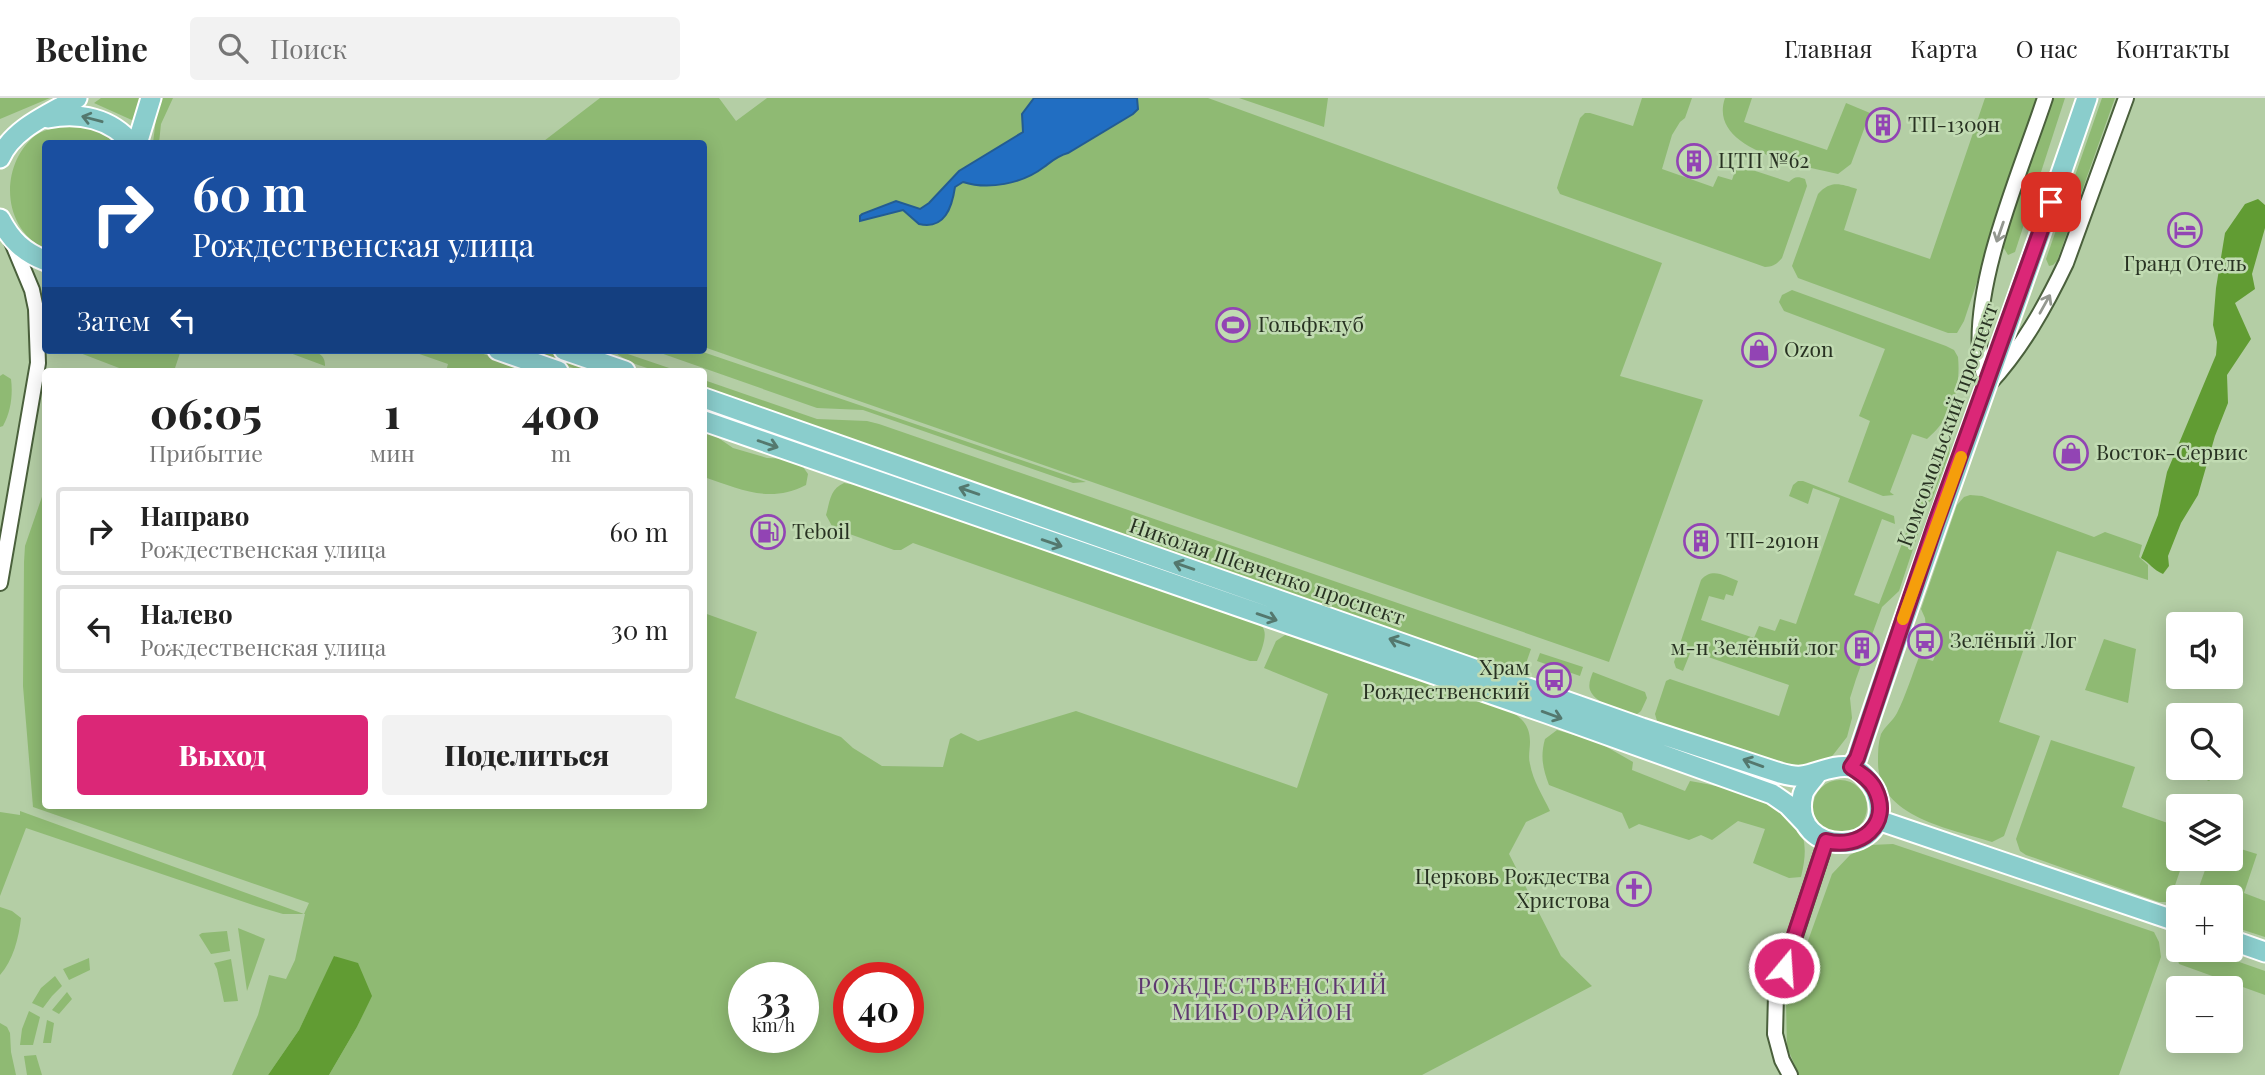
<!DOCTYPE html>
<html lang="ru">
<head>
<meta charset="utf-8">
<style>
  body { margin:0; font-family:"Playfair Display",serif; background:#f2f2f2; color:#222; height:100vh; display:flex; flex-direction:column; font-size:26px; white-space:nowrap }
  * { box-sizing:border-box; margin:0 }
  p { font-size:23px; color:#767676 }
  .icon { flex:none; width:38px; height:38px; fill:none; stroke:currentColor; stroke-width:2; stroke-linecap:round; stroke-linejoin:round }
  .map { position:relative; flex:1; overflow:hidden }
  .drawer { position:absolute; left:42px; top:270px; width:665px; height:441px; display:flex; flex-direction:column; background:#fff; border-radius:7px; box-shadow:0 4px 18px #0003 }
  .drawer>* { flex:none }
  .top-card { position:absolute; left:42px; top:42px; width:665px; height:214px; border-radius:7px; box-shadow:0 4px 18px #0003; background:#1a4fa0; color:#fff; overflow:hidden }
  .tools { position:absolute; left:2166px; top:514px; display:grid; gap:14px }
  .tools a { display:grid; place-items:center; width:77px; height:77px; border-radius:7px; background:#fff; box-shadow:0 4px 18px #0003; font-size:35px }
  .speed { position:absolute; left:728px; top:864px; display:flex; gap:14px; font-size:35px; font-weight:700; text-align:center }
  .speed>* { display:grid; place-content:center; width:91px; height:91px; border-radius:50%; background:#fff; box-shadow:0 4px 18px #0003; line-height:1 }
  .speed small { font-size:18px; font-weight:400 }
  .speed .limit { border:10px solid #d22; background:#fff; color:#111 }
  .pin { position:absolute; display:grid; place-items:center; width:60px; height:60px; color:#fff; margin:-30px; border-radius:14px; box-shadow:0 4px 10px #0006 }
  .me { position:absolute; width:77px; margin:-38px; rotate:18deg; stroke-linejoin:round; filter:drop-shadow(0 0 5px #0008) }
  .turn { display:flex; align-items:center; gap:24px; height:147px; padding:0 35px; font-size:32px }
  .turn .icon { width:91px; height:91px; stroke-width:2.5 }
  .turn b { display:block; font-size:49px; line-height:60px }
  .then { display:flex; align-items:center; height:66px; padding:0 35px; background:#0003; gap:14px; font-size:26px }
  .eta { display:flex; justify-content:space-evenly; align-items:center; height:119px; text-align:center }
  .eta b { font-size:42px; font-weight:800; line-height:49px }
  .primary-button { display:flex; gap:14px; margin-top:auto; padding:14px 35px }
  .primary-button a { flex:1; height:80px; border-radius:7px; background:#db2777; color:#fff; font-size:28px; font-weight:800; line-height:80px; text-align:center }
  .primary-button a+a { background:#f2f2f2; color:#222 }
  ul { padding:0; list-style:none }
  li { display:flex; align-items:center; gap:21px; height:88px; margin:0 14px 10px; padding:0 21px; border:4px solid #e0e0e0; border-radius:7px }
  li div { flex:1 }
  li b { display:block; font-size:26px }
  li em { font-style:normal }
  header { display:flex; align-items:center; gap:42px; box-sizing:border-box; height:98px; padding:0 35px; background:#fff; border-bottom:2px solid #e0e0e0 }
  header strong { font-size:33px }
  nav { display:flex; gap:38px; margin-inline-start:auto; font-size:24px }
  .search { width:490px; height:63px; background:#f2f2f2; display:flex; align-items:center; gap:18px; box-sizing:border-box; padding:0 24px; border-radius:7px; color:#767676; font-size:26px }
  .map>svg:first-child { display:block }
  .green { fill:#8fba73; fill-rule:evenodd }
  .forest { fill:#619c33 }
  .water { fill:#216ec2; stroke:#235c92; stroke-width:2 }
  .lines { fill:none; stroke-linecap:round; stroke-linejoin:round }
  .minor-casing { stroke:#4a603c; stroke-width:18 }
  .major-casing { stroke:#fff; stroke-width:23 }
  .minor { stroke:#fff; stroke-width:14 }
  .major { stroke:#8acdcc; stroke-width:19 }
  .oneway { stroke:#54786e }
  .oneway2 { stroke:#949890 }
  .route-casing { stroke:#8e194d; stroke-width:18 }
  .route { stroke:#db2777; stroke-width:12 }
  .slow { stroke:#f59e0b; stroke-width:12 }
  .labels { text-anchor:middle; stroke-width:5; stroke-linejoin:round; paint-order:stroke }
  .poi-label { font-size:21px; fill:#283222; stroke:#c1dbb2; text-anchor:start }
  .street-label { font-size:21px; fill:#283222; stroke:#c1dbb2 }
  .neighbourhood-label { font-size:23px; letter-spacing:2px; fill:#5e3870; stroke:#c1dbb2 }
</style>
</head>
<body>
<header>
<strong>Beeline</strong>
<div class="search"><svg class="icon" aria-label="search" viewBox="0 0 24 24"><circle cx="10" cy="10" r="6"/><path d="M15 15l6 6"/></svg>Поиск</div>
<nav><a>Главная</a><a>Карта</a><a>О нас</a><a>Контакты</a></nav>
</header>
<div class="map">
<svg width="2265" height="977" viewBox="0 0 2265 977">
  <rect width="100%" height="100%" fill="#b4cea5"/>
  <path class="green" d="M 0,0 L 50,0 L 0,21 Z
    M 101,0 L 140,0 L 134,23 L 94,5 Z
    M 163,0 L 173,0 L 161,26 L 159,45 L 153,45 L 157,12 Z
    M 600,0 L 719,0 L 736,23 L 767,0 L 1208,0 L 1662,165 L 1620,278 L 1703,302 L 1609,564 L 704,249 L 704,46 L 540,46 Z
    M 1239,0 L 1328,0 L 1324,29 Z
    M 1642,0 L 1692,0 L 1685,20 L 1680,24 L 1672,37 L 1662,71 L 1713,89 L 1718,78 L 1732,82 L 1737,67 L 1789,84 C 1794,79 1797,78 1805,81 L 1807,88 L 1782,160 C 1777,166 1773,169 1765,169 L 1560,96 L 1557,90 L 1559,83 L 1580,20 L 1585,15 L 1590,15 L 1633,28 Z
    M 1725,0 L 1752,0 L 1744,24 L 1827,52 L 1846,5 L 1870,15 L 1851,66 L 1838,76 C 1803,68 1707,52 1725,0 Z
    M 1985,0 L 2038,0 L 1964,223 L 1957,235 L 1948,235 L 1798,180 L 1792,168 L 1818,96 C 1831,82 1840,86 1857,91 L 1844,132 L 1930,161 Z
    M 2052,0 L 2065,0 L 2015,154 L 2008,157 L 2002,147 Z
    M 2102,0 L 2115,0 L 2057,163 L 2053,167 L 2049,168 L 2046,161 Z
    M 56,28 C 80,28 97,29 115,45 L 46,46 L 45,151 C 0,129 0,65 36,37 C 42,33 50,31 56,28 Z
    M 1792,192 L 1946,248 L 1954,252 L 1958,259 C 1961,291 1952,320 1927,341 L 1912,336 L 1890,394 L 1894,397 L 1883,398 L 1848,384 L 1870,323 L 1859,318 L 1885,251 L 1784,213 L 1779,204 L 1782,197 Z
    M 81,252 L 181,252 L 174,273 L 127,273 L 80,255 Z
    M 291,252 C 304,252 326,250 325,268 L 290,255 Z
    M 408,252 L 472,252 L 532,273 L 446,273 L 448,266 Z
    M 522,252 L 543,252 L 604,273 L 582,273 Z
    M 611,252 L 616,252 L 678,273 C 650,273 634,268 611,252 Z
    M 652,252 L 697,252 L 1086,384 L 1073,385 L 863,312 L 817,310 Z
    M 3,276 L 11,281 C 13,296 11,314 3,328 L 0,329 L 0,278 Z
    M 704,282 L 817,321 L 867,323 L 879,326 L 1531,551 L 1524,571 L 1497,566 L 1428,544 L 704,290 Z
    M 704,308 L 798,341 L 798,347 L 704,315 Z
    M 704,334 L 711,335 L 733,350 L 767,360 L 789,361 L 801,366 L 808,376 L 806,387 C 769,406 740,391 704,379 Z
    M 1943,345 L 1950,349 L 1949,356 L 1932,401 L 1926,408 L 1919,409 L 1917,402 L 1936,351 Z
    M 1798,383 L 1803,383 L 1894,418 L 1895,426 L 1882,421 L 1854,497 L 1879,506 L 1909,427 L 1913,422 L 1919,425 L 1919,433 L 1899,493 L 1882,509 L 1856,581 L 1850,600 L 1852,620 L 1847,639 L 1833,657 L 1823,665 L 1801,670 L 1774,665 L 1657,623 L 1655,616 L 1666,583 L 1670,581 L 1779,618 L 1789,587 L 1691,553 L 1683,573 L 1676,570 L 1674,564 L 1701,482 C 1712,469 1725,478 1738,483 L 1733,498 L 1726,496 L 1724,502 L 1709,498 L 1701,522 L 1754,540 L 1759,528 L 1775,533 L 1780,521 L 1796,526 L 1840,400 L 1813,390 L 1808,406 L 1789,398 L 1793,387 Z
    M 844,385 L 862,388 L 1255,524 C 1258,526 1263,528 1264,532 C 1267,540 1260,556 1257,563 L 1250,563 L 913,445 L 901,452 L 894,452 L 833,430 L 826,417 C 830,403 830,391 844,385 Z
    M 45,390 L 46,707 L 704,707 L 704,515 L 757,534 L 735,600 L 841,639 L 853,650 L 882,668 L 943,669 L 950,641 L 961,635 L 978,643 L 1076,613 L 1297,690 L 1328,596 L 1264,570 L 1276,543 L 1285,537 L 1299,540 L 1500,609 C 1517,616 1530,623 1530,644 C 1530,651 1528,659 1530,666 C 1533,683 1543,698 1550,713 L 1526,724 L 1509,756 L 1561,858 L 1592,888 L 1422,977 L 329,977 L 357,929 L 371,898 L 335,858 L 299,932 L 268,977 L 232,977 L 258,917 L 269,877 L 286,881 L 295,862 L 305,816 L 283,816 L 256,808 L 26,730 L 0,798 L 0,714 L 20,717 L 20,713 L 304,816 L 309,805 L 33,709 L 23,588 L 24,464 L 25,448 ZM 744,880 L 803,880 L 803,940 L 744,940 ZM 849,880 L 908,880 L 908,940 L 849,940 Z
    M 1970,397 L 1982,398 L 2094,439 L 2105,434 L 2142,447 L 2139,459 L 2148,467 L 2148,482 L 2057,453 L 1999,624 L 2040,638 L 2004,738 L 1992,744 C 1951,730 1877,720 1878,663 C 1878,654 1878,645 1881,636 C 1885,628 1893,623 1897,615 C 1906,597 1912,577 1919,559 L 1933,563 L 1942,539 L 1926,531 L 1925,520 L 1921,511 L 1957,407 L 1964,399 Z
    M 2104,541 L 2136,551 L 2128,605 L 2085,592 Z
    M 1540,555 L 1583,569 L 1580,578 L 1537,563 Z
    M 1593,574 L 1645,594 L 1647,600 L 1641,613 L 1636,617 C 1622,612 1596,607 1590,592 C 1588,586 1591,579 1593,574 Z
    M 1557,632 L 1598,644 L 1633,664 L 1632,672 L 1685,693 L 1690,683 C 1713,687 1732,691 1754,699 C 1796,715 1813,732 1801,779 L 1789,780 L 1753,765 L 1765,731 L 1738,723 L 1712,742 L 1701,737 L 1689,742 L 1639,726 L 1629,731 L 1622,715 L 1549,687 C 1543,671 1540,659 1545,641 Z
    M 2051,642 L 2135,669 L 2122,709 L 2179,729 L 2179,761 L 2184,761 L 2171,799 L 2166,804 L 2159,804 L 2026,757 L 2020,753 L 2016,741 Z
    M 2193,670 L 2215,670 C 2216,677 2214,679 2209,683 L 2197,678 Z
    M1813 709a27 27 0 1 1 54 0a27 27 0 1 1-54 0Z
    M 1893,746 L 2154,834 L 2159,844 L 2161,859 L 2119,977 L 1799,977 L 1787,949 L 1786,904 L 1832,776 L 1850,757 L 1870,747 Z
    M 2231,748 L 2257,756 L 2244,795 L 2265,803 L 2265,839 L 2231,828 L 2231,800 L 2195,800 L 2209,761 L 2231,761 Z
    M 0,809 L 12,813 L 21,820 C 19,839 13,863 0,877 Z
    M 238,830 L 265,841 L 247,893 Z
    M 227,833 L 230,853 L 211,856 L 199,837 L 202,835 Z
    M 2179,852 L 2205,852 L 2265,873 L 2265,897 L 2179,866 L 2176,855 Z
    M 89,860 L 90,872 L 69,882 L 63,871 Z
    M 231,861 L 238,903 L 224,904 L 217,871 L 214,865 Z
    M 55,878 L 62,888 L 52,898 L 43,910 L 32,905 L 41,890 Z
    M 67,894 L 72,901 L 59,916 L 52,912 Z
    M 29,913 L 40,919 L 33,947 L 20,947 L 22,931 Z
    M 47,922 L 54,925 L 51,945 L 43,945 Z
    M 0,925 L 7,929 L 10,935 L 11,954 L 16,977 L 0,977 Z
    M 36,957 L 42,977 L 27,977 L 24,958 Z"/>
  <path class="forest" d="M 2258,101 L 2265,107 L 2265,130 L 2252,176 L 2255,191 L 2235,205 L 2251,241 L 2227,277 L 2228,305 L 2215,338 L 2198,397 L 2181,425 L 2168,458 L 2169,468 L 2163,476 C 2153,472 2150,465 2141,460 L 2158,417 L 2167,374 L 2216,257 L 2217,244 L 2213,227 L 2216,190 L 2225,135 L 2245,106 Z
    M 334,858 L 358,865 L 372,898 L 357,929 L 329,977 L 268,977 L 299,932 Z"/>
  <path class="water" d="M 1034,0 L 1137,0 L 1138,11 L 1133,16 L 1068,55 C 1057,58 1052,63 1044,69 C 1022,86 988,92 963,84 L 955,89 C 952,109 945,132 919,126 L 903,112 L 860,123 L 860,118 L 862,116 L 896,103 L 920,111 L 929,105 L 959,73 L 1023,34 L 1022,16 Z"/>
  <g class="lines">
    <g class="minor-casing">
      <path id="minor" d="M 1989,286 C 2022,250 2045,209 2066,165 L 2126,0
        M 1986,288 C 1984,277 1981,266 1980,256 C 1974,179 2021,73 2045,0
        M 0,485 L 38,265 L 36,211 L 32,192 L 12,144
        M 1790,977 L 1782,962 L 1775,936 L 1776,896 L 1826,743"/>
    </g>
    <g class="major-casing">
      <path id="major" d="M 48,20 C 79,14 111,20 132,46
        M 137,46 L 151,0
        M 0,60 C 13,30 50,16 77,0
        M 0,121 C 11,142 23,154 46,163
        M 498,252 L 558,273
        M 564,252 L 625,273
        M 704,300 L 1642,630 L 1780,675 C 1787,677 1795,679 1802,678 C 1817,676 1834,666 1850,669 C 1860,671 1872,685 1876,694 C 1900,760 1787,762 1803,696 C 1805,689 1814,681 1818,674
        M 704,323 L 1546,615 L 1772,696 L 1788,707 L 1806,726
        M 1851,669 L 1857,660 C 1930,439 2012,221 2087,0
        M 1878,722 L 2179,824
        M 2231,842 L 2265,854"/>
    </g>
    <use href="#minor" class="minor"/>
    <use href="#major" class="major"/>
  </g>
  <defs><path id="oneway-shaft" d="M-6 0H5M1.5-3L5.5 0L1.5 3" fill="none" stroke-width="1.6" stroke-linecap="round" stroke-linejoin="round" transform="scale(1.75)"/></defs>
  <g class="oneway">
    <use href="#oneway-shaft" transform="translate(92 21) rotate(-165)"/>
    <use href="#oneway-shaft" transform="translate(768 346) rotate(19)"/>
    <use href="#oneway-shaft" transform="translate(969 393) rotate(-161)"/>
    <use href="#oneway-shaft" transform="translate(1052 445) rotate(19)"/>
    <use href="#oneway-shaft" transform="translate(1184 468) rotate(-161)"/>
    <use href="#oneway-shaft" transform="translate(1267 519) rotate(19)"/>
    <use href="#oneway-shaft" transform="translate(1399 544) rotate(-161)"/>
    <use href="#oneway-shaft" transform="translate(1552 617) rotate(20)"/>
    <use href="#oneway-shaft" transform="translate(1753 665) rotate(-160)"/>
  </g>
  <g class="oneway2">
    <use href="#oneway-shaft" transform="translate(2000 134) rotate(109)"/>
    <use href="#oneway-shaft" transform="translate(2045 206) rotate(-61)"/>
  </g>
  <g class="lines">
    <g class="route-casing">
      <path id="route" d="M 1784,870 L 1826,743 C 1859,752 1893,727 1875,691 C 1870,681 1860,675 1851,669 L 1857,660 L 1935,427 L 2051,104"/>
    </g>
    <use href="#route" class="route"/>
    <path class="slow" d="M 1903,521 L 1961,359"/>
  </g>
  <defs>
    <g id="building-ring" transform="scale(1.75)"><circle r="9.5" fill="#c1dbb2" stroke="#9244b4" stroke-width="1.5"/><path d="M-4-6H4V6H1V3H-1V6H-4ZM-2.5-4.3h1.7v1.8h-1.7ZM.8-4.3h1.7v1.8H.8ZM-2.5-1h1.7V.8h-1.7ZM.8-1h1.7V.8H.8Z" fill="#9244b4"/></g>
    <g id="hotel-ring" transform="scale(1.75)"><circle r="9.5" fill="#c1dbb2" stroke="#9244b4" stroke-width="1.5"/><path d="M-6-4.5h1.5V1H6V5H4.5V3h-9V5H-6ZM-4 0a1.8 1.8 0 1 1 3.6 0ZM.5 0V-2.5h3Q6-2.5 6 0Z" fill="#9244b4"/></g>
    <g id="stadium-ring" transform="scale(1.75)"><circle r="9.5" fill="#c1dbb2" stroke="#9244b4" stroke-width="1.5"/><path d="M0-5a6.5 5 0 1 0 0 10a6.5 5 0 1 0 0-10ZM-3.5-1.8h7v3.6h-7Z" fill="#9244b4"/></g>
    <g id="shop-ring" transform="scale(1.75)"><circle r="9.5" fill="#c1dbb2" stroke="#9244b4" stroke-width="1.5"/><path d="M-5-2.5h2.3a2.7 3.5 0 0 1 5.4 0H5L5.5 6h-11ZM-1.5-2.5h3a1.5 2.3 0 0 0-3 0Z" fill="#9244b4"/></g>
    <g id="fuel-ring" transform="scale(1.75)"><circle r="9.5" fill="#c1dbb2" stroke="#9244b4" stroke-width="1.5"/><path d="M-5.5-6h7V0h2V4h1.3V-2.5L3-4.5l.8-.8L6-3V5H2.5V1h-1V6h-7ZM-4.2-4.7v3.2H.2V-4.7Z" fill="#9244b4"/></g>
    <g id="bus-ring" transform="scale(1.75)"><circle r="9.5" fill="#c1dbb2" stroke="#9244b4" stroke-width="1.5"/><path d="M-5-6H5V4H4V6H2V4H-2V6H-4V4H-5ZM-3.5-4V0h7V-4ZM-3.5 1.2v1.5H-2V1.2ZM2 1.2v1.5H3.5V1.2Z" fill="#9244b4"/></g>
    <g id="church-ring" transform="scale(1.75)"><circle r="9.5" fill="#c1dbb2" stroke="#9244b4" stroke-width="1.5"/><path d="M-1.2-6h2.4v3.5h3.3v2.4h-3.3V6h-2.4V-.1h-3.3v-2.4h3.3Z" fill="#9244b4"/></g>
  </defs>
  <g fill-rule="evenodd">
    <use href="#building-ring" x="1883" y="27"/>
    <use href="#building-ring" x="1694" y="63"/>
    <use href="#hotel-ring" x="2185" y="132"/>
    <use href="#stadium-ring" x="1233" y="227"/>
    <use href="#shop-ring" x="1759" y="252"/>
    <use href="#shop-ring" x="2071" y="355"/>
    <use href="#fuel-ring" x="768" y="434"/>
    <use href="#building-ring" x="1701" y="443"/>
    <use href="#bus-ring" x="1925" y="543"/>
    <use href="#building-ring" x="1862" y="550"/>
    <use href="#bus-ring" x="1554" y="582"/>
    <use href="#church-ring" x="1634" y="791"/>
  </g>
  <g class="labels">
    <g class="poi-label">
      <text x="1908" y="34">ТП-1309н</text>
      <text x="1718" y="70">ЦТП №62</text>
      <text x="2185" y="173" text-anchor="middle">Гранд Отель</text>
      <text x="1258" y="234">Гольфклуб</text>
      <text x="1784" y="259">Ozon</text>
      <text x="2096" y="362">Восток-Сервис</text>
      <text x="792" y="441">Teboil</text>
      <text x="1726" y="450">ТП-2910н</text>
      <text x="1950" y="550">Зелёный Лог</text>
      <text x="1838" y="557" text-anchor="end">м-н Зелёный лог</text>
      <text x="1530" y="577" text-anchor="end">Храм<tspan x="1530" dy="24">Рождественский</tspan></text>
      <text x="1610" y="786" text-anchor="end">Церковь Рождества<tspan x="1610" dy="24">Христова</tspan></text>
    </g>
    <g class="street-label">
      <text transform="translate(1948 327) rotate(-70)" y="7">Комсомольский проспект</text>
      <text transform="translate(1267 474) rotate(19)" y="7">Николая Шевченко проспект</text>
    </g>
    <g class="neighbourhood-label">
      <text x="1263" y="896">РОЖДЕСТВЕНСКИЙ<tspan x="1263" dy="26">МИКРОРАЙОН</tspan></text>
    </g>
  </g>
</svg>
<div class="tools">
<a><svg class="icon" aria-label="sound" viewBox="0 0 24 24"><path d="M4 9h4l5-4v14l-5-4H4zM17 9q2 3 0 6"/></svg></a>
<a><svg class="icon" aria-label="search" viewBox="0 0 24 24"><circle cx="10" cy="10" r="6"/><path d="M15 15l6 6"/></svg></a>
<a><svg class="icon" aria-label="layers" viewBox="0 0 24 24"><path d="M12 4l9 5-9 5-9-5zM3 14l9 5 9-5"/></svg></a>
<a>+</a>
<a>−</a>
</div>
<div class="speed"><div>33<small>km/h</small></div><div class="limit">40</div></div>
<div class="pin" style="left:2051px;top:104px;background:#d93025"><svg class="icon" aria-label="arrive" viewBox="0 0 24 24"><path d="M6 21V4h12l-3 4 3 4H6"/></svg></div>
<svg class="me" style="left:1784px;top:870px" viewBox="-20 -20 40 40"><circle r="17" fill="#db2777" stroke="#fff" stroke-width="3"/><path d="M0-11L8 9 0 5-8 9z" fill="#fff"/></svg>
<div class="top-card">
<div class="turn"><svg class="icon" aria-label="right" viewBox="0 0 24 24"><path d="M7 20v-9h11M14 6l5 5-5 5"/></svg><div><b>60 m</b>Рождественская улица</div></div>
<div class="then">Затем<svg class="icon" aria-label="left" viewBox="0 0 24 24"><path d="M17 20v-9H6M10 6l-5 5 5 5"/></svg></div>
</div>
<section class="drawer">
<div class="eta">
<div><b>06:05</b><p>Прибытие</p></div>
<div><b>1</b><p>мин</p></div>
<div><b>400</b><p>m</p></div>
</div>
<ul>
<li><svg class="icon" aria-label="right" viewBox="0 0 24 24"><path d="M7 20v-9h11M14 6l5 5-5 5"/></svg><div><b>Направо</b><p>Рождественская улица</p></div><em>60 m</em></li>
<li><svg class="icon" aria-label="left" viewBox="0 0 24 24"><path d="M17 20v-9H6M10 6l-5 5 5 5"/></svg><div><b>Налево</b><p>Рождественская улица</p></div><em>30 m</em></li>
</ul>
<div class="primary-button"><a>Выход</a><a>Поделиться</a></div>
</section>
</div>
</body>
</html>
